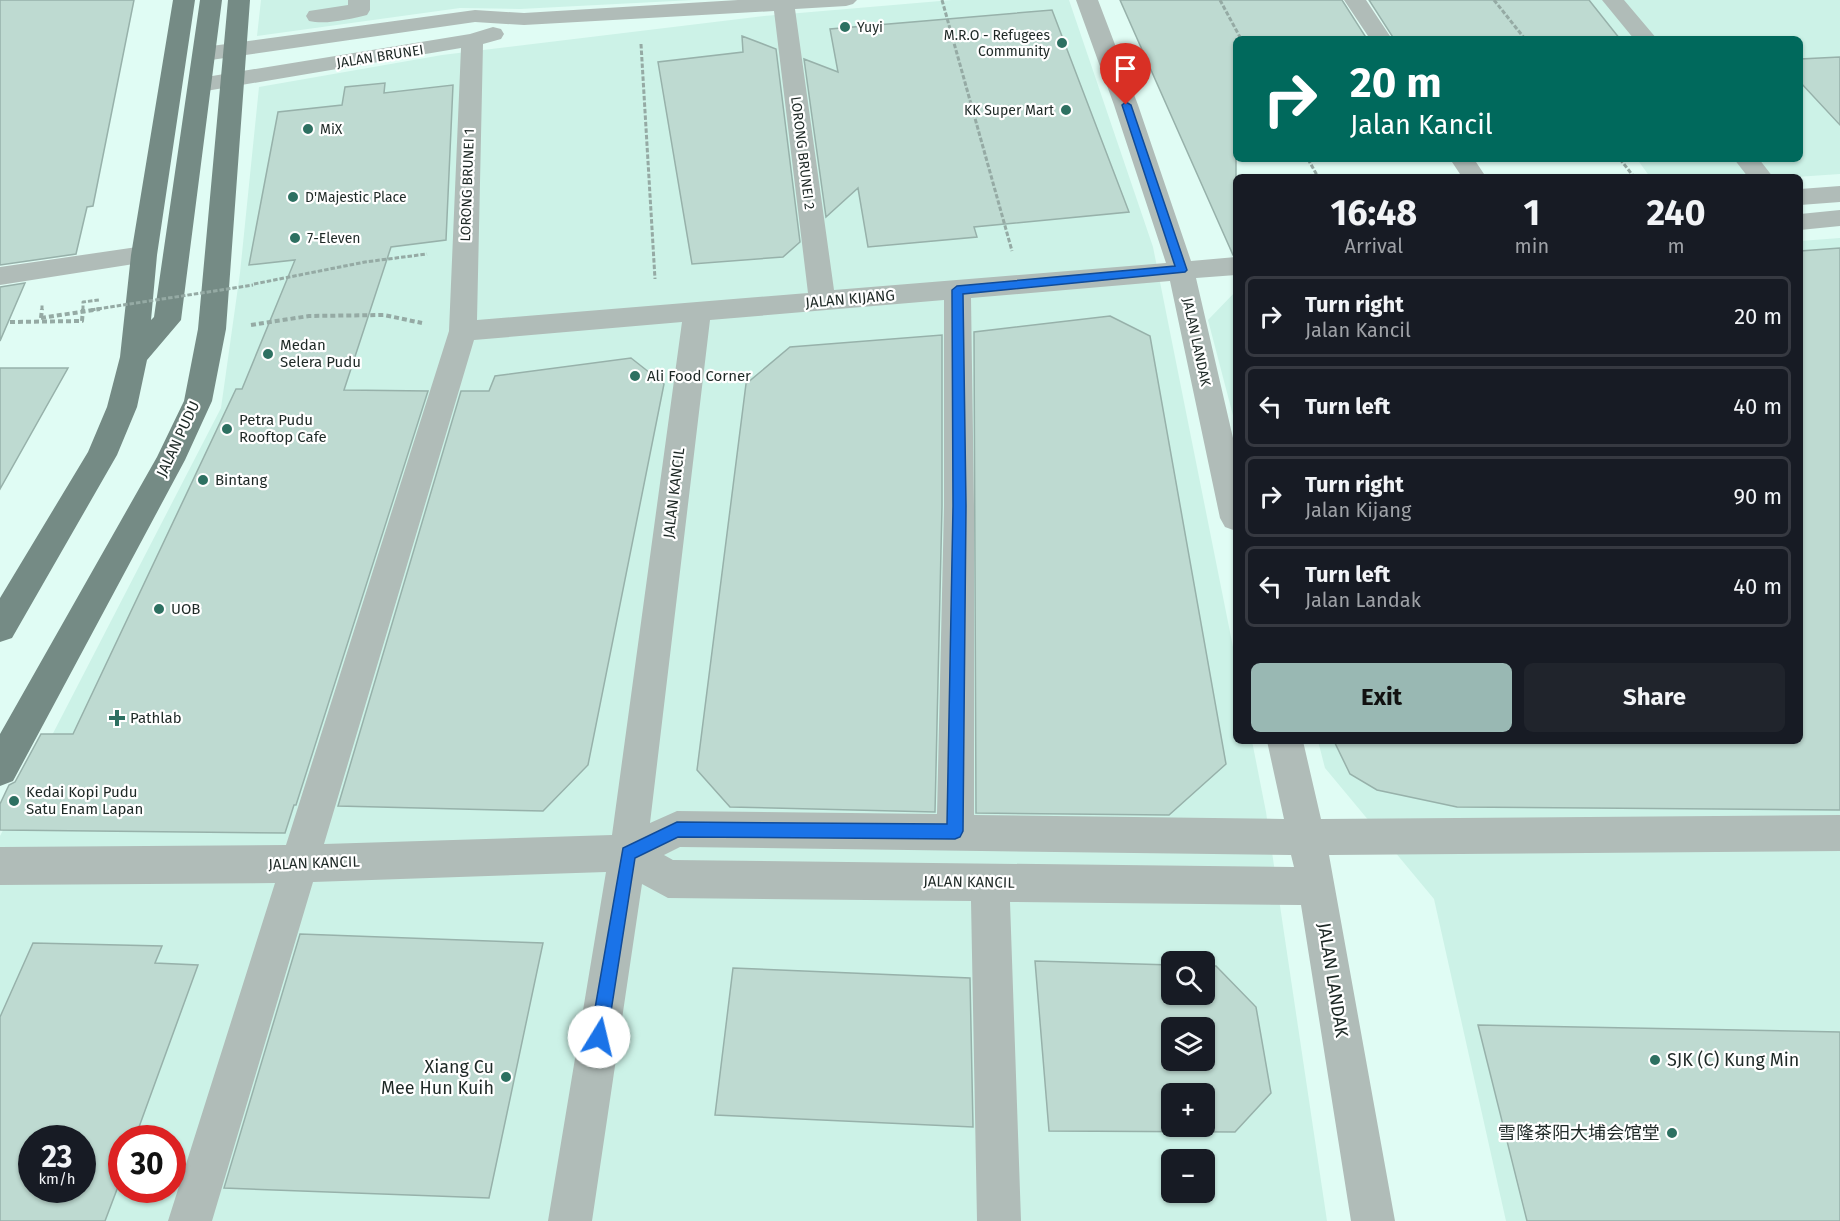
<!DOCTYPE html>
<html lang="en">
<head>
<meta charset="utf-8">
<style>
  body { margin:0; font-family:"Fira Sans","Noto Sans SC",sans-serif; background:#20242c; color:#f1f3f6; height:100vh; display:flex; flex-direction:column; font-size:22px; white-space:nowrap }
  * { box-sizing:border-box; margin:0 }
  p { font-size:20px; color:#9ea1a6 }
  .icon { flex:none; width:33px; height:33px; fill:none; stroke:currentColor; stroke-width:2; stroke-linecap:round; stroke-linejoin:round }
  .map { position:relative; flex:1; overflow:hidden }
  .side { position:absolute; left:1233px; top:174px; width:570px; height:570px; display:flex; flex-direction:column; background:#171b24; border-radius:9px; box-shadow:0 2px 4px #0004 }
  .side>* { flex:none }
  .top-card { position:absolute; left:1233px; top:36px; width:570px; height:126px; border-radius:9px; box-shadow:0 2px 4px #0004; background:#00695c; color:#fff; overflow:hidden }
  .controls { position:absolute; left:1161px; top:951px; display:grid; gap:12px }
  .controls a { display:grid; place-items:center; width:54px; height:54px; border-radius:9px; background:#171b24; box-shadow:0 2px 4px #0004; font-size:30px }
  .speed { position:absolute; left:18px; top:1125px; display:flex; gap:12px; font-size:30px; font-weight:700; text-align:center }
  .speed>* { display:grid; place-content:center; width:78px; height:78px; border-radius:50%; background:#171b24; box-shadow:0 2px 4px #0004; line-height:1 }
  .speed small { font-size:15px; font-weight:400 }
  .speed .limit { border:9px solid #d22; background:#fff; color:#111 }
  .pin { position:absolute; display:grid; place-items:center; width:51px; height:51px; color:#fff; margin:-62px -26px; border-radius:50% 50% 50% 0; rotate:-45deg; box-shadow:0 0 6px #0007 }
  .pin .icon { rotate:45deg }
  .me { position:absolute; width:66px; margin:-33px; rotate:9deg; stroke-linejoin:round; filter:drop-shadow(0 0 4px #0008) }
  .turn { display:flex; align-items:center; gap:21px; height:126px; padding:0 18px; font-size:27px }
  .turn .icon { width:78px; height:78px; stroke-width:2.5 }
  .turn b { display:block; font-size:42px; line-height:51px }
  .eta { display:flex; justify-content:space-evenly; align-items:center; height:102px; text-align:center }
  .eta b { font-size:36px; font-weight:700; line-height:42px }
  .cta { display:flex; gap:12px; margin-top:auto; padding:12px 18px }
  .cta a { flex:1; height:69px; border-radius:9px; background:#99b8b3; color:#111; font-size:24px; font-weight:700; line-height:69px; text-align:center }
  .cta a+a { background:#20242c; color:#f1f3f6 }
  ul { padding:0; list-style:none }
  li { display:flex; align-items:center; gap:18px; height:81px; margin:0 12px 9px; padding:0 6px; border:3px solid #363941; border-radius:9px }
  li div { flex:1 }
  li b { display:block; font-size:22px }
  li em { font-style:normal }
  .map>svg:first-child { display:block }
  .built { fill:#ccf2e7; fill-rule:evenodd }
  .building { fill:#bedad1; stroke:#97b1aa; stroke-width:1.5; fill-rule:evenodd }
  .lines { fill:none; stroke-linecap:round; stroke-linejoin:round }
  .path-far1 { stroke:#95aaa4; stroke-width:3; stroke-dasharray:4.5 2; stroke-linecap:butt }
  .path { stroke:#95aaa4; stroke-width:4; stroke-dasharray:5 3; stroke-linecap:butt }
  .minor { fill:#b0bcb8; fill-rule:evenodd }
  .major { fill:#758b85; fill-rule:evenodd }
  .path-bridge-far1 { stroke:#95aaa4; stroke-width:3; stroke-dasharray:4.5 2; stroke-linecap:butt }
  .path-bridge { stroke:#95aaa4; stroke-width:4; stroke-dasharray:5 3; stroke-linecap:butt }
  .route { fill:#1a73e8; stroke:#114b97; stroke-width:1.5 }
  .poi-dot { fill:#2d7061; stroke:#fff; stroke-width:2 }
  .labels { text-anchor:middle; stroke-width:4.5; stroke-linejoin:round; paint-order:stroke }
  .far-poi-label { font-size:14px; fill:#1e2926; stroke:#fff; text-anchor:start }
  .far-street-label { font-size:14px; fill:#1e2926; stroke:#fff }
  .street-label { font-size:15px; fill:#1e2926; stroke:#fff }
  .poi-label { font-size:15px; fill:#1e2926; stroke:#fff; text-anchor:start }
  .near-street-label { font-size:18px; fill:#1e2926; stroke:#fff }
  .near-poi-label { font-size:18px; fill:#1e2926; stroke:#fff; text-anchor:end }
</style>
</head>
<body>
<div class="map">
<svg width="1840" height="1221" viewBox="0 0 1840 1221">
  <rect width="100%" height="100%" fill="#e0fcf4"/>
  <path class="built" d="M 261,0 L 694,0 L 520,9 L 460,8 L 257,36 Z
    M 952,0 L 1069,0 L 1153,247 L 1236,662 L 1236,741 L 1252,741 L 1266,812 L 1327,1221 L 0,1221 L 0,836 L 221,408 L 240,273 L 259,87 L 442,55 L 764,16 ZM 1172,962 L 1204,962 L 1204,994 L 1172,994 ZM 1172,1028 L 1204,1028 L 1204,1060 L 1172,1060 ZM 1172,1094 L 1204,1094 L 1204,1126 L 1172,1126 ZM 32,1138 L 82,1138 L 82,1190 L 32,1190 ZM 122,1138 L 172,1138 L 172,1190 L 122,1190 ZM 1172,1160 L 1204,1160 L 1204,1192 L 1172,1192 Z
    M 1516,0 L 1840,0 L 1840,174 L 1796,177 L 1650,177 L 1637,159 L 1800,159 L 1800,39 L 1546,39 Z
    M 1840,238 L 1840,1221 L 1506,1221 L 1434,899 L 1325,768 L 1318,741 L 1800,741 L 1800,241 Z
    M 1236,291 L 1236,427 L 1208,320 Z"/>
  <path class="building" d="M 0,0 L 134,0 L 93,206 L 87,207 L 76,254 L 0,265 Z
    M 1120,0 L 1342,0 L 1367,39 L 1236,39 L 1236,255 L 1233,255 Z
    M 1369,0 L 1589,0 L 1620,39 L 1394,39 Z
    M 1052,10 L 1129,212 L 974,227 L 977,237 L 868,247 L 858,188 L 826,217 L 804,59 L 838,72 L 830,29 Z
    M 742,36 L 776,49 L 800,242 L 783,257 L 692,264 L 658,62 L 743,52 Z
    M 1840,57 L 1840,125 L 1800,82 L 1800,59 Z
    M 385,83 L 384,93 L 453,85 L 446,240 L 391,247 L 344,390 L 428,391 L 296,805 L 294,805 L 285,833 L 0,830 L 0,804 L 9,785 L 15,782 L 41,734 L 73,734 L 236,389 L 242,389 L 295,260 L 249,265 L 278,112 L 342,105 L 345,87 Z
    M 1840,248 L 1840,810 L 1457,807 L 1377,790 L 1350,774 L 1334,741 L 1800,741 L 1800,251 Z
    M 25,283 L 0,341 L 0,287 Z
    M 1110,316 L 1150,336 L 1226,764 L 1169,815 L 976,813 L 974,332 Z
    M 942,335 L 942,506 L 935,812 L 730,807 L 697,770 L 746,384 L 790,347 Z
    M 631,358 L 664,384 L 588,765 L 543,811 L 338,806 L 461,391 L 489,391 L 495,376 Z
    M 0,368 L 68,368 L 0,489 Z
    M 300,934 L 543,943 L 489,1198 L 224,1188 Z
    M 33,943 L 162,946 L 155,963 L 198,965 L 135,1138 L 122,1138 L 122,1176 L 105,1221 L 0,1221 L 0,1017 ZM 32,1138 L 82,1138 L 82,1190 L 32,1190 Z
    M 1035,961 L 1172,965 L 1172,994 L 1204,994 L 1204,966 L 1216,966 L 1256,1007 L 1271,1093 L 1235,1132 L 1049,1131 ZM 1172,1028 L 1204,1028 L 1204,1060 L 1172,1060 ZM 1172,1094 L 1204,1094 L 1204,1126 L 1172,1126 Z
    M 733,968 L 970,978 L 973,1127 L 715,1115 Z
    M 1478,1025 L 1840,1032 L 1840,1221 L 1527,1221 Z"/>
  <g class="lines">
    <path class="path-far1" d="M 942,0 L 1012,251
      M 1220,0 L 1241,39
      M 1494,0 L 1525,39
      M 641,44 L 655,279
      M 1308,159 L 1318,177
      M 1620,159 L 1634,177
      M 254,284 L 365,262 L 427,254
      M 42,310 L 42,305
      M 83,310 L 83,302 L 99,300"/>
    <path class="path" d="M 41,318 L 42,309
      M 10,322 L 82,321 L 83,309
      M 251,325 L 309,316 L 384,315 L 422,323"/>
    <path class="minor" d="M 348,0 L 370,0 L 370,10 L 367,15 C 350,19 326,25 309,21 L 306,16 L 309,11 L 348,5 Z
      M 738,0 L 857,0 L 853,4 L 846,6 L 795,9 L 834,290 L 1166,263 L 1114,105 L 1076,0 L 1098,0 L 1138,105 L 1191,261 L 1236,257 L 1236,275 L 1196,278 L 1236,451 L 1236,531 L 1225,527 L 1220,518 L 1170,281 L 971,298 L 974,506 L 974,815 L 1284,819 L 1267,741 L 1303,741 L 1321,819 L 1840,815 L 1840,851 L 1329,855 L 1395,1221 L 1351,1221 L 1301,905 L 1010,902 L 1021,1221 L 977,1221 L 971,901 L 668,898 L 642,884 L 592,1221 L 548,1221 L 606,872 L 313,882 L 212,1221 L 168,1221 L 275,883 L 0,885 L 0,847 L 286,845 L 449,331 L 461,48 L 200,92 L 192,90 L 189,85 L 192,80 L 200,78 L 470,34 L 493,27 L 501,29 L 504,34 L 501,39 L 483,44 L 477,320 L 808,293 L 774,11 L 524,25 L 475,22 L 204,61 L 196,59 L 193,54 L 196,49 L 204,47 L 475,10 L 524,13 ZM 944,300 L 944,506 L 937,814 L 677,811 L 650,823 L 710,320 ZM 682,322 L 612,835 L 324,844 L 474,340 ZM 680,847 L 1291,855 L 1294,867 L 673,860 L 664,855 Z
      M 1344,0 L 1366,0 L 1392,39 L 1370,39 Z
      M 1602,0 L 1624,0 L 1657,39 L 1634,39 Z
      M 1450,159 L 1474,159 L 1486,177 L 1462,177 Z
      M 1734,159 L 1759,159 L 1773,177 L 1748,177 Z
      M 1840,186 L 1840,202 L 1800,205 L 1800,189 Z
      M 1840,210 L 1840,226 L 1800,230 L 1800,214 Z
      M 144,246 L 153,249 L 157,255 L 153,261 L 0,285 L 0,267 Z"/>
    <path class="major" d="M 173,0 L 195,0 L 157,255 L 151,320 L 154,317 L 200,0 L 222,0 L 181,320 L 147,360 L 137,407 L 117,455 L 12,638 L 0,642 L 0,598 L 88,452 L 107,407 L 120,357 L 131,255 Z
      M 228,0 L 250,0 L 226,329 L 212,401 L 185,460 L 13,781 L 0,786 L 0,734 L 157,457 L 184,401 L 198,329 Z"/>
    <path class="path-bridge-far1" d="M 91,310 L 253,285"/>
    <path class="path-bridge" d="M 41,318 L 100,309"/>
  </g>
  <path class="route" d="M 1126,102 L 1131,105 L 1187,270 L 1185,272 L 963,294 L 966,506 L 963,831 L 960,837 L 955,839 L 678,837 L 635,858 L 607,1037 L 605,1043 L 599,1045 L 593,1043 L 590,1037 L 623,848 L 677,822 L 947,824 L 953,506 L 952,290 L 957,286 L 1175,266 L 1122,105 Z"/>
  <g class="poi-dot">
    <circle cx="845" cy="27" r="6"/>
    <circle cx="1062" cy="43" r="6"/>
    <circle cx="1066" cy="110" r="6"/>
    <circle cx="308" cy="129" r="6"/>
    <circle cx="293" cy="197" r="6"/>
    <circle cx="295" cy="238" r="6"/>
    <circle cx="268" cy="354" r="6"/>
    <circle cx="635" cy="376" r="6"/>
    <circle cx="227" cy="429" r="6"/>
    <circle cx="203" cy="480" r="6"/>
    <circle cx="159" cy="609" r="6"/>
    <path d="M114 709h6v6h6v6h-6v6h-6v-6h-6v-6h6z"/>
    <circle cx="14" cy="801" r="6"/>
    <circle cx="1655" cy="1060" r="6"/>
    <circle cx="506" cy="1077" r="6"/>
    <circle cx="1672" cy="1133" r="6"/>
  </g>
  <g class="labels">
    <g class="far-poi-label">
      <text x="857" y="32">Yuyi</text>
      <text x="1050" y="40" text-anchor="end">M.R.O - Refugees<tspan x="1050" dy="16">Community</tspan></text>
      <text x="1054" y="115" text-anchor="end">KK Super Mart</text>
      <text x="320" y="134">MiX</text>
      <text x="305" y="202">D'Majestic Place</text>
      <text x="307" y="243">7-Eleven</text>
    </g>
    <g class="far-street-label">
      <text transform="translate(380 56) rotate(-9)" y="5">JALAN BRUNEI</text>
      <text transform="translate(803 153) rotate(83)" y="5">LORONG BRUNEI 2</text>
      <text transform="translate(467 185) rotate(-88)" y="5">LORONG BRUNEI 1</text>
      <text transform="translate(1197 342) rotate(78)" y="5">JALAN LANDAK</text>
    </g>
    <g class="street-label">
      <text transform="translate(850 299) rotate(-5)" y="5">JALAN KIJANG</text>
      <text transform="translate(178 439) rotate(-65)" y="5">JALAN PUDU</text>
      <text transform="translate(674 493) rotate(-83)" y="5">JALAN KANCIL</text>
      <text transform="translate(314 863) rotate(-2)" y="5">JALAN KANCIL</text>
      <text transform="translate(969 882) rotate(1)" y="5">JALAN KANCIL</text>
    </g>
    <g class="poi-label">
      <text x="280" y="350">Medan<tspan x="280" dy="17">Selera Pudu</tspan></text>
      <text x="647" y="381">Ali Food Corner</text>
      <text x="239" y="425">Petra Pudu<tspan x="239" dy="17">Rooftop Cafe</tspan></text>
      <text x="215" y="485">Bintang</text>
      <text x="171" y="614">UOB</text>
      <text x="130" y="723">Pathlab</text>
      <text x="26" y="797">Kedai Kopi Pudu<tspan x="26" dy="17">Satu Enam Lapan</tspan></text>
    </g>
    <g class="near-street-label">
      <text transform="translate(1333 980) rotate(81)" y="6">JALAN LANDAK</text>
    </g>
    <g class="near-poi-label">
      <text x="1667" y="1066" text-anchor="start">SJK (C) Kung Min</text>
      <text x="494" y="1073">Xiang Cu<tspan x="494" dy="21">Mee Hun Kuih</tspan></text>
      <text x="1660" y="1139">雪隆茶阳大埔会馆堂</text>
    </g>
  </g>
</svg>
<div class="controls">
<a><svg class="icon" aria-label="search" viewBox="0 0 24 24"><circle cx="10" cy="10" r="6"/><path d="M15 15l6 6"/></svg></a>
<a><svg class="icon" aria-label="layers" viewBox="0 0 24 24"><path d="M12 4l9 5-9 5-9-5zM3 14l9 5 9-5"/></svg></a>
<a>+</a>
<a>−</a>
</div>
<div class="speed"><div>23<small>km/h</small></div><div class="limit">30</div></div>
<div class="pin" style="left:1126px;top:105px;background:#d93025"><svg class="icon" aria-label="arrive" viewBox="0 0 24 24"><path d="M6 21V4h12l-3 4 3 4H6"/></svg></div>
<svg class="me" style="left:599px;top:1037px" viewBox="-20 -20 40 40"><circle r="19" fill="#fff"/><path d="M0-13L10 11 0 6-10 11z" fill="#1a73e8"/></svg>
<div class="top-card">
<div class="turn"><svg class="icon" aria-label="right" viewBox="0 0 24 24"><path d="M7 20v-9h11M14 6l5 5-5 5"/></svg><div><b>20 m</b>Jalan Kancil</div></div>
</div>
<section class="side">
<div class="eta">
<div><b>16:48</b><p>Arrival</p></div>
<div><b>1</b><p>min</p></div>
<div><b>240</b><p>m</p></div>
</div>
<ul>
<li><svg class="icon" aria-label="right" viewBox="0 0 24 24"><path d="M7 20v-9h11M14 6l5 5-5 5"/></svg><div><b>Turn right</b><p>Jalan Kancil</p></div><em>20 m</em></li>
<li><svg class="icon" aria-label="left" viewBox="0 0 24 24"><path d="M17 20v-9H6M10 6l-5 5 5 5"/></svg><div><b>Turn left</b></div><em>40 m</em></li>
<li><svg class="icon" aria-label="right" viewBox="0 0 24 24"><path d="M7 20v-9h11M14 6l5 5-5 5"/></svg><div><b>Turn right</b><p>Jalan Kijang</p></div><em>90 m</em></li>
<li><svg class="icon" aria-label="left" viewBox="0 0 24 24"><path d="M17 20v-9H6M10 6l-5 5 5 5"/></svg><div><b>Turn left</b><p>Jalan Landak</p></div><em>40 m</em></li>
</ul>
<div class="cta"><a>Exit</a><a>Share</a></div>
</section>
</div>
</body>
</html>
